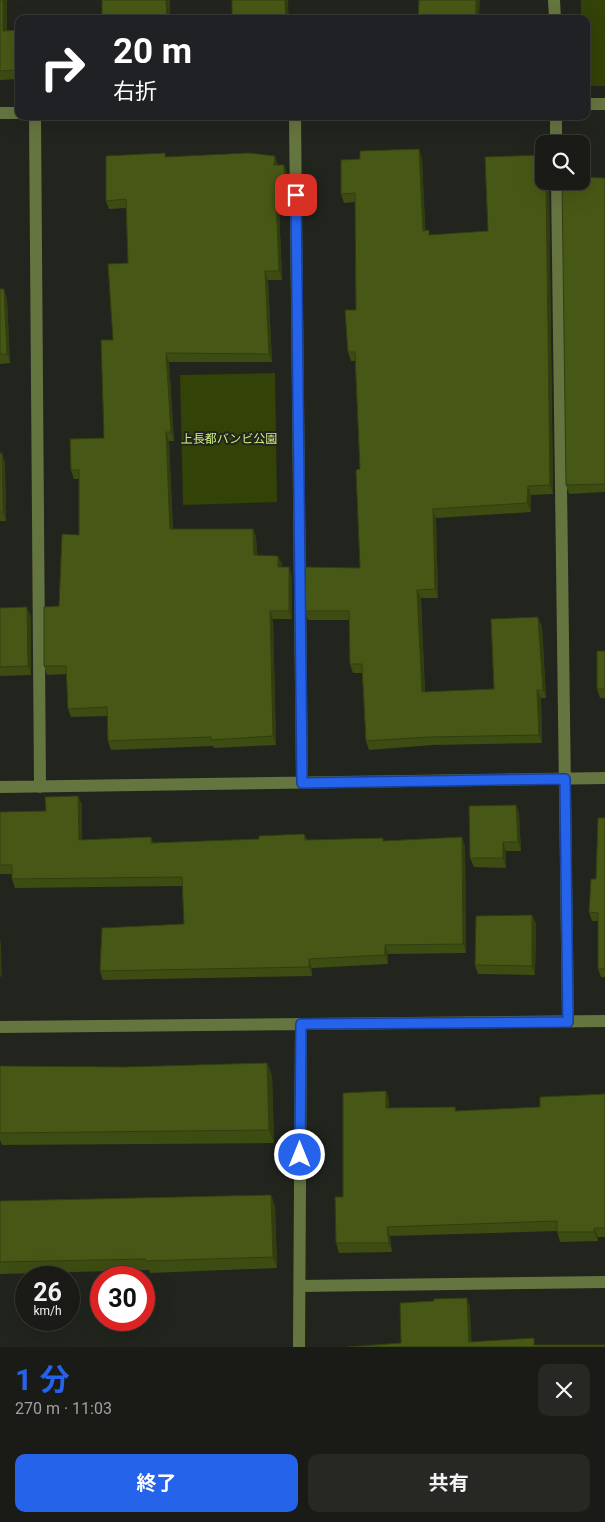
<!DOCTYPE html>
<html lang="ja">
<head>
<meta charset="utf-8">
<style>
  body { margin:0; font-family:Roboto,"Noto Sans JP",sans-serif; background:#272823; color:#f1f3f6; height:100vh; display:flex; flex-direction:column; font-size:19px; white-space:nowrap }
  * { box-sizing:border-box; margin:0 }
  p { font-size:16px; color:#9fa1a1 }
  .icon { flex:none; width:28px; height:28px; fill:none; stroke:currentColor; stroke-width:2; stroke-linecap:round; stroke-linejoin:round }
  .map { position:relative; height:1347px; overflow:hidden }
  .panel { display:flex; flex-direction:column; background:#1a1b16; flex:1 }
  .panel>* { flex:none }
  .hud { position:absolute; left:15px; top:15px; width:575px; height:105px; border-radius:10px; box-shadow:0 5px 20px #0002,0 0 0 1px #383935; background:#202124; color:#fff; overflow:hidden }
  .tools { position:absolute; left:535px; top:135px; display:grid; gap:10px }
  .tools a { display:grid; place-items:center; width:55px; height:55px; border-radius:10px; background:#1a1b16; box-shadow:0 5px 20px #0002,0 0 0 1px #383935; font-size:25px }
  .speed { position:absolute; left:15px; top:1266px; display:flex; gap:10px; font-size:25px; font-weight:700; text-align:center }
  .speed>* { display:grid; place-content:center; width:65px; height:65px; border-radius:50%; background:#1a1b16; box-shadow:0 5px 20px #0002,0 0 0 1px #383935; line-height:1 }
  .speed small { font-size:12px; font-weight:400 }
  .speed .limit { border:8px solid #d22; background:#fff; color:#111 }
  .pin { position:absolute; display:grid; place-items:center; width:42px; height:42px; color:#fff; margin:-21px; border-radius:10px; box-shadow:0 2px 8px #0006 }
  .me { position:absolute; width:55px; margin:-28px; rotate:0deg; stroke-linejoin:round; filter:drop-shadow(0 0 4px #0008) }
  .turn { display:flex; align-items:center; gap:18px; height:105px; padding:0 15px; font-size:22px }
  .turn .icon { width:65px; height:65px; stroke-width:2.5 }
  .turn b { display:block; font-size:35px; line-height:42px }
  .round { display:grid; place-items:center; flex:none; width:52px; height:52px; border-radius:10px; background:#272823 }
  .overview { display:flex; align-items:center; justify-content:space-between; height:85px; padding:0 15px }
  h1 { font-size:30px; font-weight:700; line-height:38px; color:#2563eb }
  .primary-button { display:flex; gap:10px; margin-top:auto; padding:10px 15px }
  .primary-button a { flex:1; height:58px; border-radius:10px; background:#2563eb; color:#fff; font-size:20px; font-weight:700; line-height:58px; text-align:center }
  .primary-button a+a { background:#272823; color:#f1f3f6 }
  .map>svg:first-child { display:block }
  .green { fill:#334206 }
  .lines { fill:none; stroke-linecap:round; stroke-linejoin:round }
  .minor { stroke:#657540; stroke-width:12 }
  .wall { fill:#3d4c13 }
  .shaded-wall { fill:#323e0f }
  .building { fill:#475816; stroke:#323e0f }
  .route-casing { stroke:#184099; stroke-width:12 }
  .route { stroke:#2563eb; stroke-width:9 }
  .labels { text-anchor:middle; stroke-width:4; stroke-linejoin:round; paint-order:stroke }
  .park-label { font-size:12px; fill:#cff281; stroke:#22241e }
</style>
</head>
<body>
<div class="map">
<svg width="605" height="1347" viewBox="0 0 605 1347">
  <rect width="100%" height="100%" fill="#22241e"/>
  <path class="green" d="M 581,0 L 605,0 L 605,86 L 586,86 L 586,19 L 581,19 Z
    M 275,373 L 277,502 L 183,505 L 180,375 Z"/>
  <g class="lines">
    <path class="minor" d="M 554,0 L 555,19
      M 586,104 L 605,104
      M 0,113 L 19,113
      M 35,116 L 40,787
      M 295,116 L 302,783
      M 556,116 L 556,144
      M 557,181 L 568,1021
      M 0,787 L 605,778
      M 0,1027 L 605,1021
      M 300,1286 L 605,1282
      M 299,1347 L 301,1024"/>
  </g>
  <path class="wall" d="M 0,0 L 7,0 L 7,31 L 19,30 L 19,79 L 0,80 Z
    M 167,157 L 278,165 L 287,173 L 288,206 L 279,206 L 282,280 L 268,280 L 272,362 L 169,362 L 174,441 L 169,441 L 173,529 L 253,529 L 256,537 L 257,555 L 282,564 L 281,567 L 292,576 L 292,619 L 273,619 L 276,745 L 214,748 L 213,746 L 111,750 L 108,741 L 108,716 L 71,717 L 68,709 L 67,674 L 47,675 L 44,666 L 59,606 L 79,535 L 79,479 L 74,479 L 71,470 L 104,438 L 113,340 L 128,263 L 126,208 L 109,209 L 106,201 Z
    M 422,158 L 425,231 L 430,235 L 488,231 L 544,181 L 547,181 L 549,185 L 553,494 L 531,495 L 531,512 L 436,518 L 438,598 L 421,598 L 425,692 L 494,689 L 542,626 L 546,698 L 541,698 L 542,743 L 433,745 L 369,750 L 366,741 L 362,673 L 353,673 L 350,664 L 349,620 L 308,620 L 305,611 L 360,568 L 360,469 L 355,361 L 351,361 L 348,352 L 356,310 L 355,202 L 344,203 L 341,194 Z
    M 605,178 L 605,492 L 569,494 L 566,485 Z
    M 0,289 L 7,299 L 10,363 L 0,364 Z
    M 0,444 L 0,453 L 5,462 L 6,521 L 0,521 Z
    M 0,608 L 31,616 L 31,675 L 0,676 Z
    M 605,651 L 605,698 L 600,698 L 597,689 Z
    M 78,796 L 82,805 L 82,840 L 151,837 L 153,843 L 259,839 L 304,834 L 307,840 L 384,841 L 465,846 L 466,953 L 388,954 L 388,964 L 312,968 L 312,976 L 103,980 L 100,971 L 184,924 L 182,886 L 15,888 L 12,879 L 12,874 L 0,874 L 0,812 L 46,811 Z
    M 516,805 L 519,814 L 521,851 L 506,851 L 506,868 L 474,867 L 470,858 Z
    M 605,818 L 605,977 L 601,977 L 598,969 L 598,921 L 592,921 L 589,912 L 596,879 Z
    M 532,915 L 536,924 L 535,975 L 478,974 L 475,965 Z
    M 267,1063 L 272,1075 L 274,1143 L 2,1145 L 0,1140 L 0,1066 L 124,1067 Z
    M 386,1091 L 389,1100 L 389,1108 L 455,1107 L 456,1111 L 540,1107 L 605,1094 L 605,1237 L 598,1237 L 598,1241 L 560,1242 L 557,1231 L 390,1236 L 392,1252 L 339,1253 L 336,1243 L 343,1197 Z
    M 271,1195 L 275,1206 L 277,1268 L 150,1273 L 149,1270 L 0,1274 L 0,1201 Z"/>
  <path class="shaded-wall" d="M 3,0 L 7,0 L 7,40 L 3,31 Z
    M 166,0 L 170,0 L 170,19 L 167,19 Z
    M 285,0 L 288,0 L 289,19 L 286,19 Z
    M 476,0 L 480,0 L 479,19 L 476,19 Z
    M 419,149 L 422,158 L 426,239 L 423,231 Z
    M 541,155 L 544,163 L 544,181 L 541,177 Z
    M 275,156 L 278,164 L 277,174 L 274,165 Z
    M 284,165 L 287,173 L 288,206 L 285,197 Z
    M 546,181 L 547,181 L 549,185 L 553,494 L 550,485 Z
    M 276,197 L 279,206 L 282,280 L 279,271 Z
    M 265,271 L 268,280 L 272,362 L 269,354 Z
    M 4,289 L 7,299 L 10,363 L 7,354 Z
    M 166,353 L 169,362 L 174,441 L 171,432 Z
    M 166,432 L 169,441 L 173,538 L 170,529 Z
    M 2,453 L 5,462 L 6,521 L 3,512 Z
    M 528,486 L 531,495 L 531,512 L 527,503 Z
    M 433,509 L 436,518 L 438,598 L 435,589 Z
    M 253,529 L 256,537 L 257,563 L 254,555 Z
    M 278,556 L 282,564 L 281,576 L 278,567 Z
    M 289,567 L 292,576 L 292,619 L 289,611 Z
    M 417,590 L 421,598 L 425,701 L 422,692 Z
    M 27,607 L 31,616 L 31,675 L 28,666 Z
    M 270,611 L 273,619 L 276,745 L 273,736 Z
    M 538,617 L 542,626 L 546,698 L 543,690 Z
    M 537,690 L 541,698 L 542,743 L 539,735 Z
    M 78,796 L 82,805 L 82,849 L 79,840 Z
    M 516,805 L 519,814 L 521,851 L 518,842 Z
    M 462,837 L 465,846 L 466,953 L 463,944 Z
    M 503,842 L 506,851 L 506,868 L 503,858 Z
    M 532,915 L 536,924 L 535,975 L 532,966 Z
    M 0,940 L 1,943 L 2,979 L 0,975 Z
    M 385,945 L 388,954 L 388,964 L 385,955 Z
    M 309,959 L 312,968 L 312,976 L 309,967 Z
    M 267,1063 L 272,1075 L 274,1143 L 269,1130 Z
    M 386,1091 L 389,1100 L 389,1117 L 386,1108 Z
    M 271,1195 L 275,1206 L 277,1268 L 273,1257 Z
    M 387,1227 L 390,1236 L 392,1252 L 389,1243 Z
    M 594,1228 L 598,1237 L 598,1241 L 594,1232 Z
    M 467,1298 L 470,1307 L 472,1347 L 469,1342 Z"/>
  <path class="building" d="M 0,0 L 3,0 L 3,31 L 19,30 L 19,70 L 0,71 Z
    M 102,0 L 166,0 L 167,19 L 102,19 Z
    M 232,0 L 285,0 L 286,19 L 232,19 Z
    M 419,0 L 476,0 L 476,19 L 418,19 Z
    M 419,149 L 423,231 L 429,230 L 429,235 L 488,231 L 485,157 L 541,155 L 541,177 L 544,177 L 544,181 L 546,181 L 550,485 L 528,486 L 527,503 L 433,509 L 435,589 L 417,590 L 422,692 L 494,689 L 491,619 L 538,617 L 543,690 L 537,690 L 539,735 L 429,737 L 366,741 L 362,664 L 350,664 L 349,611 L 305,611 L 305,567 L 360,568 L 356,470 L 360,469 L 355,352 L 348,352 L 345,310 L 356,310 L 355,193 L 341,194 L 341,160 L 360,159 L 360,151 Z
    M 165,153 L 165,157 L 249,153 L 275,156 L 274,165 L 284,165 L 285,197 L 276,197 L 279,271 L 265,271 L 269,354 L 166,353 L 171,432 L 166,432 L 170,529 L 253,529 L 254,555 L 278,556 L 278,567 L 289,567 L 289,611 L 270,611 L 273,736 L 211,740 L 211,737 L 108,741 L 107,707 L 68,709 L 66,666 L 44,666 L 44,607 L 59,606 L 62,534 L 79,535 L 79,470 L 71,470 L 70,439 L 104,438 L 101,340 L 113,340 L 108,264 L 128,263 L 126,199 L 106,201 L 106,156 Z
    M 581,177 L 605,178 L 605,484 L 566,485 L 562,181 L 581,181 Z
    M 0,289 L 4,289 L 7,354 L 0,354 Z
    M 0,453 L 2,453 L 3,512 L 0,512 Z
    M 27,607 L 28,666 L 0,667 L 0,608 Z
    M 597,651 L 605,651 L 605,689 L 597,689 Z
    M 78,796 L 79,840 L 151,837 L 151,843 L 259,839 L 259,836 L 304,834 L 305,840 L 383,838 L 383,841 L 462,837 L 463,944 L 385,945 L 385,955 L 309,959 L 309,967 L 100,971 L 102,928 L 184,924 L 182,877 L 12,879 L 12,865 L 0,865 L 0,812 L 46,811 L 45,797 Z
    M 516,805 L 518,842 L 503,842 L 503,858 L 470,858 L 469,806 Z
    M 598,818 L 605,818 L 605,969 L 598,969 L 598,913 L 589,912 L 591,879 L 596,879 Z
    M 532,915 L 532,966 L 475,965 L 476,916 Z
    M 267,1063 L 269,1130 L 0,1133 L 0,1066 L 124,1067 Z
    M 386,1091 L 386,1108 L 455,1107 L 455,1111 L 540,1107 L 540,1097 L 605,1094 L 605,1228 L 594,1228 L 594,1232 L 557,1232 L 557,1221 L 387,1227 L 389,1243 L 336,1243 L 335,1197 L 343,1197 L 343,1093 Z
    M 271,1195 L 273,1257 L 146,1261 L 146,1259 L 0,1262 L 0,1201 Z
    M 467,1298 L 469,1342 L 534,1338 L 534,1345 L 605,1345 L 605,1347 L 347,1347 L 401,1343 L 400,1303 L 434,1301 L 434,1299 Z"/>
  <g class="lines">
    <g class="route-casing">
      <path id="route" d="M 296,195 L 302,783 L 565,779 L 568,1022 L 301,1024 L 300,1155"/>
    </g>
    <use href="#route" class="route"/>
  </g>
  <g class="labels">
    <g class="park-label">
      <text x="229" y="443">上長都バンビ公園</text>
    </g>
  </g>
</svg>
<div class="tools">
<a><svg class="icon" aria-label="search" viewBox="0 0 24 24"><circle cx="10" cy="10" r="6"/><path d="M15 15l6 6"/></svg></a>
</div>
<div class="speed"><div>26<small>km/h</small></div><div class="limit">30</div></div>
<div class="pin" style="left:296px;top:195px;background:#d93025"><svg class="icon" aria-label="arrive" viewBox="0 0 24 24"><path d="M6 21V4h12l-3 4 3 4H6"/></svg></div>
<svg class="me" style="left:300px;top:1155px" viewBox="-20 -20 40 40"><circle r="17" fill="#2563eb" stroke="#fff" stroke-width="3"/><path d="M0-11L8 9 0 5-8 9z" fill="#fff"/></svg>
<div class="hud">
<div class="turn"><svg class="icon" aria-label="right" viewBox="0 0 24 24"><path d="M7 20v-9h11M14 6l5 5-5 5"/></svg><div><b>20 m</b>右折</div></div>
</div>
</div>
<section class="panel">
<div class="overview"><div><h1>1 分</h1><p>270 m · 11:03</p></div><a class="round"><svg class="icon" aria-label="close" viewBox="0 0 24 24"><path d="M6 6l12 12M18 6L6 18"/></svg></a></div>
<div class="primary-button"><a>終了</a><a>共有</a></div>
</section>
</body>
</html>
